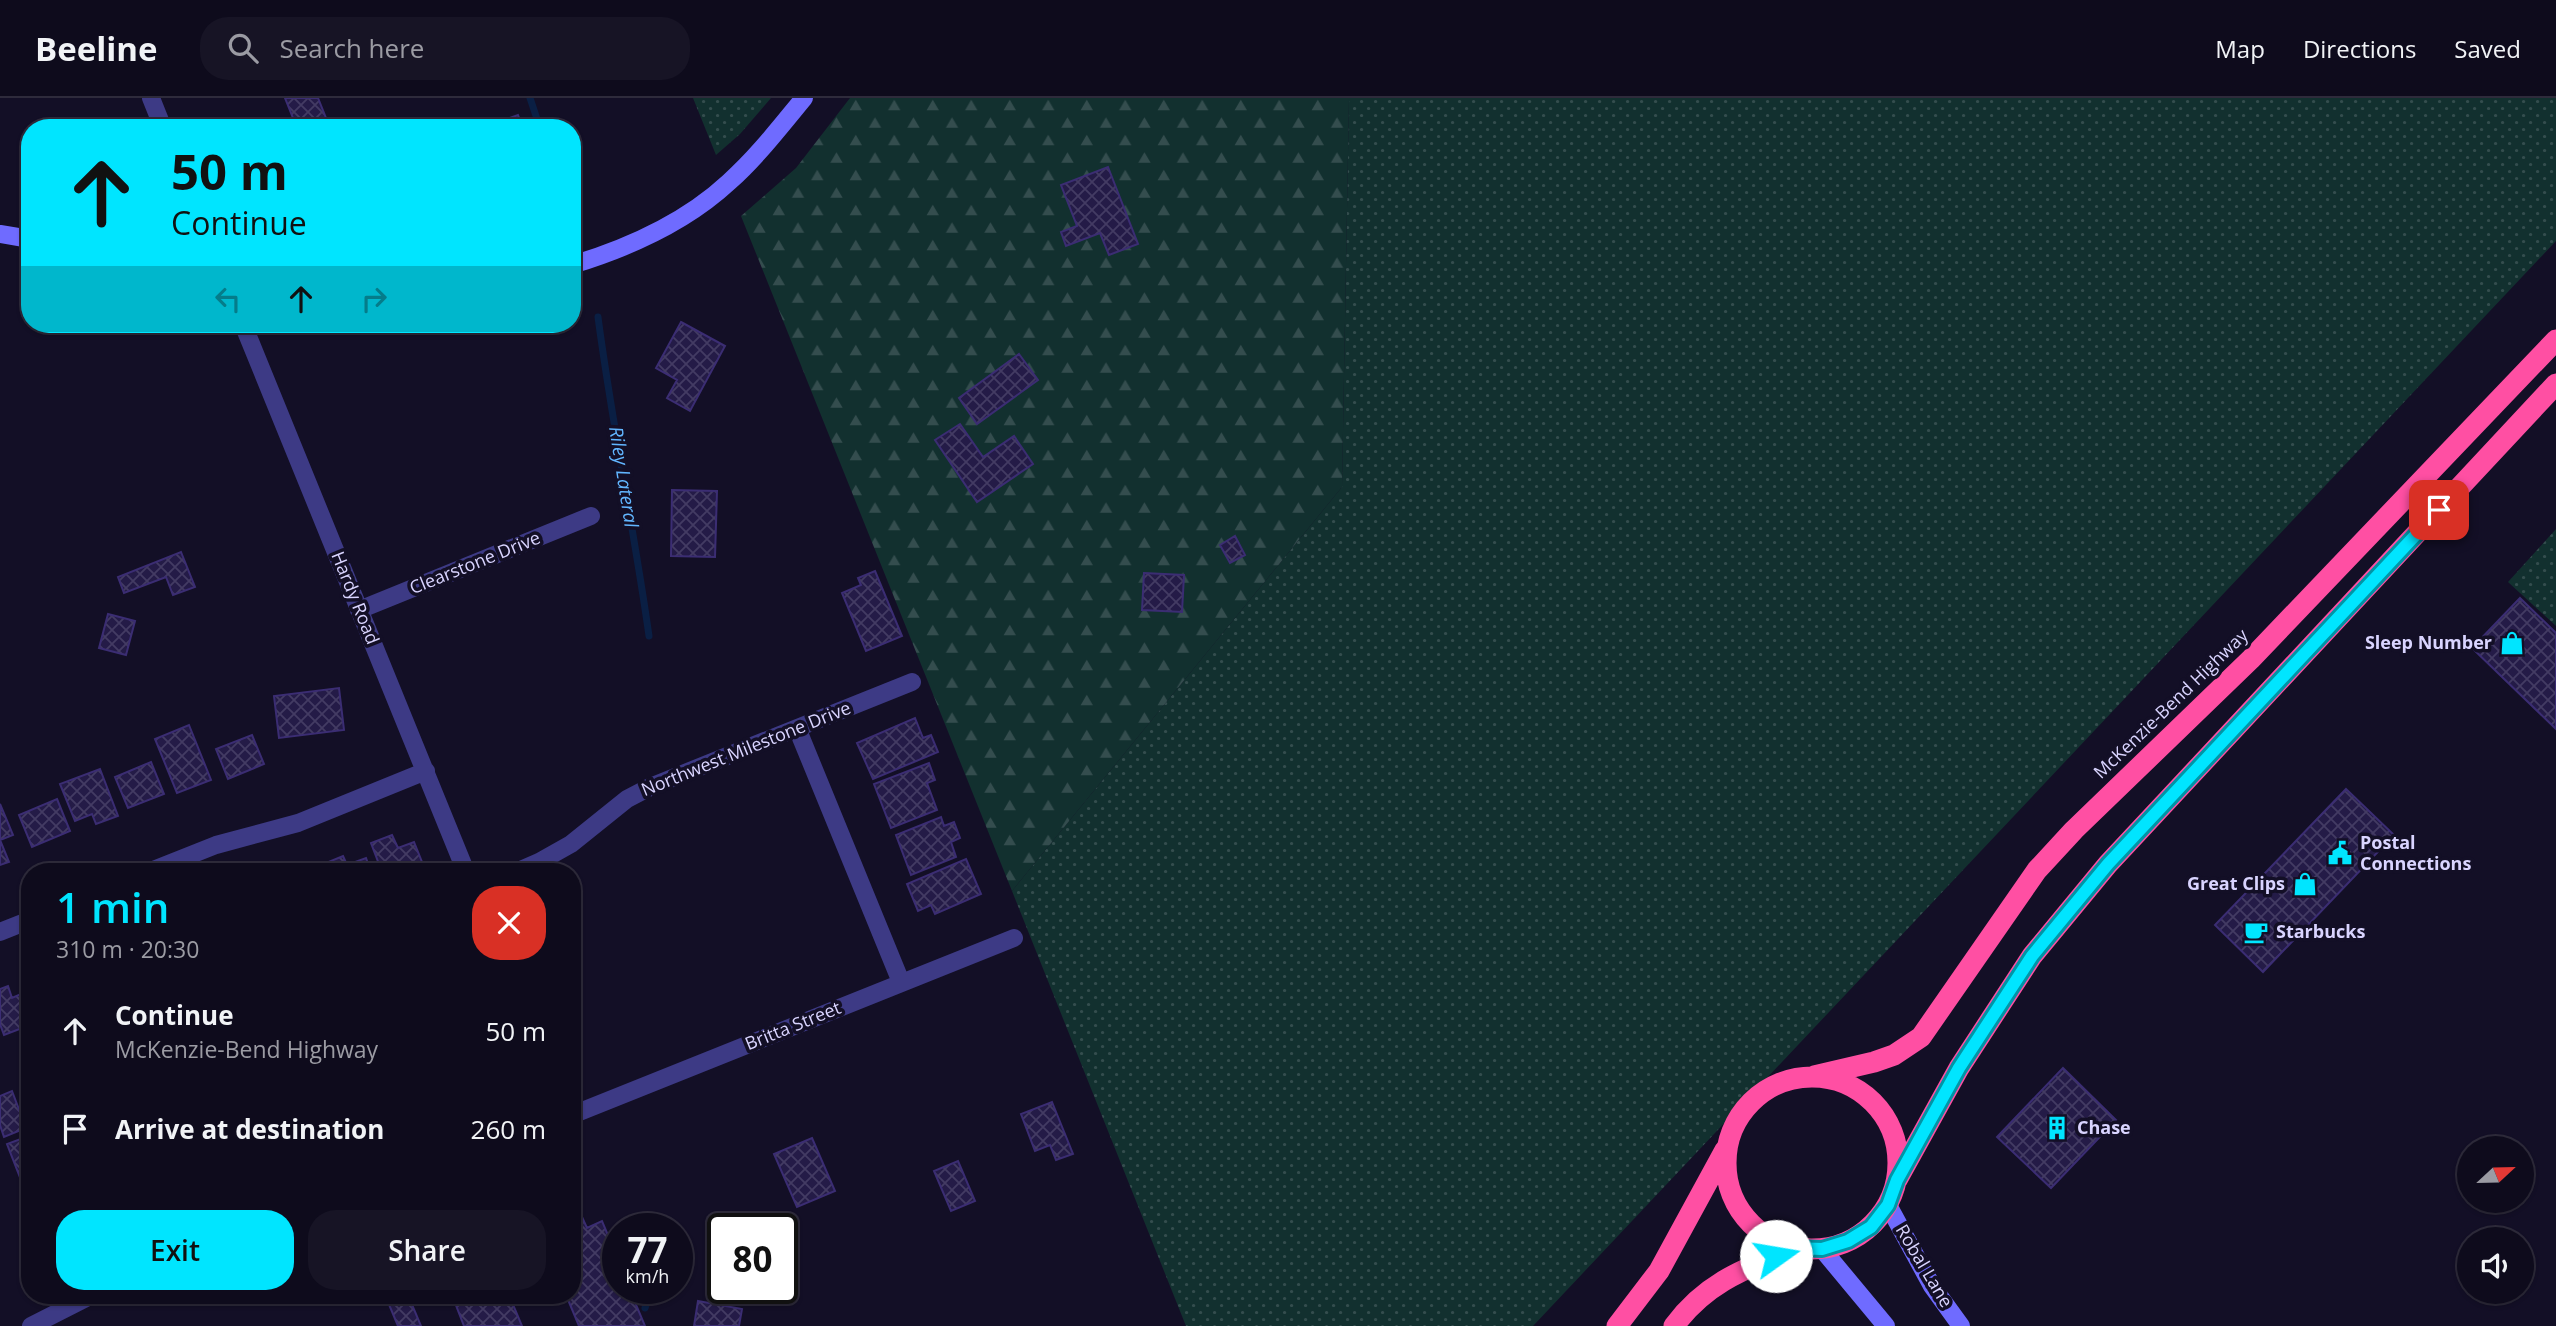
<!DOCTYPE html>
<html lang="en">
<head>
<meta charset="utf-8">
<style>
  body { margin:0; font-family:"Open Sans",sans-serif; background:#171425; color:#f1f3f6; height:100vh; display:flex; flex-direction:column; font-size:26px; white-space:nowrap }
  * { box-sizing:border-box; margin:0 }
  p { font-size:23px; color:#9b9ba3 }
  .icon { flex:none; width:38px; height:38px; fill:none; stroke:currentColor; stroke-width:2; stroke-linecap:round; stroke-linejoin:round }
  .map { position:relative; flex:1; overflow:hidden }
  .sheet { position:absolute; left:21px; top:765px; width:560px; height:441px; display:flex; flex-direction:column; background:#0e0b1c; border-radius:28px; box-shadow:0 2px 5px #0004,0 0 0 2px #2e2b3b }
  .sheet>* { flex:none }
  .hud { position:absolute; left:21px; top:21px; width:560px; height:214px; border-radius:28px; box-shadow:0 2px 5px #0004,0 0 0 2px #2e2b3b; background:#00e5ff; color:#111; overflow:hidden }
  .needle { width:46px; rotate:68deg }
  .fabs { position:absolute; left:2457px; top:1038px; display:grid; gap:14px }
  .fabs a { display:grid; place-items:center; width:77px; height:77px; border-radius:50%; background:#0e0b1c; box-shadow:0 2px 5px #0004,0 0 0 2px #2e2b3b; font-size:35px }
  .speed { position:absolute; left:602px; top:1115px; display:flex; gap:14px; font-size:35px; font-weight:700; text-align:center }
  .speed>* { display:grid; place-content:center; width:91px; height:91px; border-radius:50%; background:#0e0b1c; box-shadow:0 2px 5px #0004,0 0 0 2px #2e2b3b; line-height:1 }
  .speed small { font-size:18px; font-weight:400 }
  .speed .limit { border:4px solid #111; border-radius:10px; background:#fff; color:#111 }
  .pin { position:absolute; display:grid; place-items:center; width:60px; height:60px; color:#fff; margin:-30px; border-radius:14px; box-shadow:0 4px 10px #0006 }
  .me { position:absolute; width:77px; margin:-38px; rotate:77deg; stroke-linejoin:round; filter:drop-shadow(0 0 5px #0008) }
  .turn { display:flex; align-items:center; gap:24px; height:147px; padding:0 35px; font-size:32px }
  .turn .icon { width:91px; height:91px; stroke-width:2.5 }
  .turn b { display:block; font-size:49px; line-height:60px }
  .lanes { display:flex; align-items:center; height:66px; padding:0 35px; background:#0003; justify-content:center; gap:35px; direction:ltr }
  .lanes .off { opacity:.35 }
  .round { display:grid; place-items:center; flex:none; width:74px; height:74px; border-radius:28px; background:#171425 }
  .summary { display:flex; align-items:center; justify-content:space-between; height:119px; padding:0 35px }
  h1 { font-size:42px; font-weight:600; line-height:52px; color:#00e5ff }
  .action { display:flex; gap:14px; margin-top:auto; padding:14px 35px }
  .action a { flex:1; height:80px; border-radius:28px; background:#00e5ff; color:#111; font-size:28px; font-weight:600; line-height:80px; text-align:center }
  .action a+a { background:#171425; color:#f1f3f6 }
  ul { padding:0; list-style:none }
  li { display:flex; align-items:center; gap:21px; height:98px; padding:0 35px }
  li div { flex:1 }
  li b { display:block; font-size:26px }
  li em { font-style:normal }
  header { display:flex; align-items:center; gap:42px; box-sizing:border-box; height:98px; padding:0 35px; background:#0e0b1c; border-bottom:2px solid #2e2b3b }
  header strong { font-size:33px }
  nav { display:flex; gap:38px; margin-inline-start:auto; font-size:24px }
  .search { width:490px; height:63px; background:#171425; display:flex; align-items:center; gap:18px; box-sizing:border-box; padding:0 24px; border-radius:28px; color:#9b9ba3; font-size:26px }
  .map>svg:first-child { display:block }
  .grass { fill:url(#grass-dots) }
  .forest { fill:url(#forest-firs) }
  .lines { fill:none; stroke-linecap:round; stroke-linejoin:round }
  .stream { stroke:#0a1f44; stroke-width:7 }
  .building { fill:url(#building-cross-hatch); stroke:#3b2d73; stroke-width:2 }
  .street { stroke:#3d3a85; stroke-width:18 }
  .secondary { stroke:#6f6bff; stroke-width:18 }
  .highway { stroke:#ff4fa3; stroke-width:21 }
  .route-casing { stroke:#0095a6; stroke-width:18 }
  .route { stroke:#00e5ff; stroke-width:12 }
  .labels { text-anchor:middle; stroke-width:7; stroke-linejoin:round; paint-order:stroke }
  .street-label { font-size:18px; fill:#d9d4ff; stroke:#130f26 }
  .poi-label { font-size:18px; font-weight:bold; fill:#d9d4ff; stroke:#130f26; text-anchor:start }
  .water-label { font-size:19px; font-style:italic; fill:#62b6ff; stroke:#130f26 }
</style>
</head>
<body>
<header>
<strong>Beeline</strong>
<div class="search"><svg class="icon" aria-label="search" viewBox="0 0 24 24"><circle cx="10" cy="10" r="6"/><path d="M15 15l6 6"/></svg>Search here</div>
<nav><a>Map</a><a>Directions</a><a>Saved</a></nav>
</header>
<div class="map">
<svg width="2556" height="1228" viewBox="0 0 2556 1228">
  <defs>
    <pattern id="grass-dots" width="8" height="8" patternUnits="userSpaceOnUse" patternTransform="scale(1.75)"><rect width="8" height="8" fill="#12302f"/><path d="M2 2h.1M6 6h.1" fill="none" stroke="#344d4e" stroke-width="1.8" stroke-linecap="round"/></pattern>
    <pattern id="forest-firs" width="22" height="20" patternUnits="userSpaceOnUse" patternTransform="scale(1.75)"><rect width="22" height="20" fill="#12302f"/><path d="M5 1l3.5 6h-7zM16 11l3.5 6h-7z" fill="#344d4e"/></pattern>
    <pattern id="building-cross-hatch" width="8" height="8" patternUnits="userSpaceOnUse" patternTransform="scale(1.75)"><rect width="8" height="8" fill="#241b47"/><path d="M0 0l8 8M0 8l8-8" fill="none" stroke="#433b63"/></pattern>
  </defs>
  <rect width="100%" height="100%" fill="#130f26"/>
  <path class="grass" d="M 693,0 L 771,0 L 740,36 L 716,57 Z
    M 1349,0 L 2556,0 L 2556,143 L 1533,1228 L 1186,1228 L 1012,793 L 1342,389 Z
    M 2556,431 L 2556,528 L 2508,484 Z"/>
  <path class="forest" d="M 850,0 L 1349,0 L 1342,389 L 1012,793 L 741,118 L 796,70 Z"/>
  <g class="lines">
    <path class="stream" d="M 530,0 L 540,30
      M 572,133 L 574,139
      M 598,219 C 612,326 634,431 649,538
      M 645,1210 L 650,1196"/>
  </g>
  <path class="building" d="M 285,0 L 318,0 L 330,30 L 297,30 Z
    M 518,17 L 523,30 L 482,30 Z
    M 1108,69 L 1138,146 L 1109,157 L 1100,135 L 1066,148 L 1061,134 L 1077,128 L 1061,87 Z
    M 681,224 L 725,248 L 690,313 L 667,300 L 677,282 L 656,270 Z
    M 1019,256 L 1038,282 L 977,326 L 959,300 Z
    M 960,326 L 983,359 L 1014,338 L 1033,366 L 977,404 L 935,342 Z
    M 672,392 L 717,393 L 715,459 L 671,458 Z
    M 1235,438 L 1245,457 L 1230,465 L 1220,447 Z
    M 181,454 L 195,489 L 173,497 L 166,479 L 124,495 L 118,479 Z
    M 875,473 L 902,538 L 866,553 L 842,495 L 861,487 L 858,480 Z
    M 1144,475 L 1184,477 L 1182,514 L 1142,512 Z
    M 2520,500 L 2556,535 L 2556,631 L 2472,550 Z
    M 108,516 L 135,523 L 126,557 L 99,550 Z
    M 339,590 L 344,632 L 279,640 L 274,598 Z
    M 915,620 L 923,640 L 931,637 L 938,654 L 873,681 L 857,645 Z
    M 189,627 L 211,682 L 177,695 L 155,641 Z
    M 252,637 L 264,666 L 228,681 L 216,651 Z
    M 151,664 L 164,696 L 128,710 L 115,679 Z
    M 929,665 L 935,682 L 927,685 L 937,712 L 891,730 L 874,686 Z
    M 100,671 L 118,718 L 96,726 L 92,716 L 75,723 L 60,686 Z
    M 2346,691 L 2394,737 L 2263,874 L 2215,827 Z
    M 57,701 L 70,733 L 32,749 L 19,717 Z
    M 0,706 L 13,737 L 0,742 L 9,764 L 0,767 Z
    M 941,719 L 944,728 L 954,724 L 960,740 L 951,744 L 956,759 L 911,777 L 896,737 Z
    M 392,737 L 398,750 L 414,744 L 426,774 L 382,774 L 371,745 Z
    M 343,758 L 347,767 L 366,760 L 371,774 L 323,774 L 321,767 Z
    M 966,761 L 981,796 L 935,816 L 931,807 L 918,813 L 907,786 Z
    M 8,888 L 12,900 L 28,893 L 30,927 L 4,937 L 0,926 L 0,891 Z
    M 2063,970 L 2116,1022 L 2051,1090 L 1997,1039 Z
    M 12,993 L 26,1030 L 4,1039 L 0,1027 L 0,998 Z
    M 1052,1004 L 1073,1056 L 1056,1062 L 1050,1047 L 1035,1053 L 1021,1016 Z
    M 29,1038 L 30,1079 L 21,1082 L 7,1046 Z
    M 812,1040 L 835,1093 L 797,1109 L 774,1056 Z
    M 958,1063 L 975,1103 L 951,1113 L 934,1073 Z
    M 572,1097 L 587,1130 L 602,1123 L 618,1161 L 618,1190 L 629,1190 L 645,1228 L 579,1228 L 566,1197 L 572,1197 Z
    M 385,1197 L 408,1197 L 421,1228 L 398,1228 Z
    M 452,1197 L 509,1197 L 522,1228 L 464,1228 Z
    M 698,1203 L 742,1211 L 739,1228 L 694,1228 Z"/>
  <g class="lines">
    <path class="street" d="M 151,0 L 163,30
      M 243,226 L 466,774
      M 359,512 L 591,418
      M 797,630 L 901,884
      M 148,774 L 216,747 L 298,725 L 426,673
      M 516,774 L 539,764 L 571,746 L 627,701 L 650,689 L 912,584
      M 0,834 L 30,822
      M 572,1017 L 1014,840
      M 31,1228 L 92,1197"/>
    <path class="secondary" d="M 0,136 L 30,141
      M 572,167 C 628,150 686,124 729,84 C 757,59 780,29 804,0
      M 1888,1107 L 1932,1188 L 1961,1228
      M 1822,1151 L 1886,1228"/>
    <path class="highway" d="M 1814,978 L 1874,964 L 1894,957 L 1921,939 L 2037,772 L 2074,732 L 2251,561 L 2556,242
      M1726 1065a86 86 0 1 1 172 0a86 86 0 1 1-172 0Z
      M 1897,1082 L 1959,970 L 2032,858 L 2108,766 L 2556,286
      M 1617,1228 L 1659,1173 L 1725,1052
      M 1674,1228 C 1706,1184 1747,1170 1795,1150"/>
  </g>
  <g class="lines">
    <g class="route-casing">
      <path id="route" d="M 1776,1158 L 1795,1150 L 1822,1151 L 1848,1143 L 1871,1129 L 1888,1107 L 1897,1082 L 1959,970 L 2032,858 L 2108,766 L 2439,412"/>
    </g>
    <use href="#route" class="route"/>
  </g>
  <defs>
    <g id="shop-bare" transform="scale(1.89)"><path d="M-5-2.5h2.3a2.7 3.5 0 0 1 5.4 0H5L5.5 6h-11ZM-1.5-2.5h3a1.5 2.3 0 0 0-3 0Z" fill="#00e5ff" stroke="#130f26" stroke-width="2.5" paint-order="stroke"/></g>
    <g id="civic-bare" transform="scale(1.89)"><path d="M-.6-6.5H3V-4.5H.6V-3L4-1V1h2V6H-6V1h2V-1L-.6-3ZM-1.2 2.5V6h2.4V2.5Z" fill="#00e5ff" stroke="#130f26" stroke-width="2.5" paint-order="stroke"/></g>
    <g id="cafe-bare" transform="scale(1.89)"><path d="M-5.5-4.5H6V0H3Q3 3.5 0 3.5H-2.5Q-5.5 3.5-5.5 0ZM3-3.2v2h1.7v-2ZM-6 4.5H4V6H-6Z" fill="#00e5ff" stroke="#130f26" stroke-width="2.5" paint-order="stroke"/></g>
    <g id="building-bare" transform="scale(1.89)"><path d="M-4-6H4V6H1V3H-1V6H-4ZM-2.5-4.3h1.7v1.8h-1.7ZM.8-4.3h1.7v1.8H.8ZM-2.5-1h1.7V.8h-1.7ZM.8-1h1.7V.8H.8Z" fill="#00e5ff" stroke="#130f26" stroke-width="2.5" paint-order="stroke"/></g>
  </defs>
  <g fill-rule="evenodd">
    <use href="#shop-bare" x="2512" y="545"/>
    <use href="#civic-bare" x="2340" y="755"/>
    <use href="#shop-bare" x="2305" y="786"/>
    <use href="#cafe-bare" x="2256" y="834"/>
    <use href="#building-bare" x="2057" y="1030"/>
  </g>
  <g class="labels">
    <g class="street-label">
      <text transform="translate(475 465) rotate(-22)" y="6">Clearstone Drive</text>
      <text transform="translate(355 500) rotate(68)" y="6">Hardy Road</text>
      <text transform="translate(2171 606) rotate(-44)" y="6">McKenzie-Bend Highway</text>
      <text transform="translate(746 651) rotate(-22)" y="6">Northwest Milestone Drive</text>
      <text transform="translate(793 928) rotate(-22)" y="6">Britta Street</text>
      <text transform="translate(1924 1168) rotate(59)" y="6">Robal Lane</text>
    </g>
    <g class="poi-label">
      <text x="2492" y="551" text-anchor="end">Sleep Number</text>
      <text x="2360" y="751">Postal<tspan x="2360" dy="21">Connections</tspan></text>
      <text x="2285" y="792" text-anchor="end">Great Clips</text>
      <text x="2276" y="840">Starbucks</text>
      <text x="2077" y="1036">Chase</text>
    </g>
    <g class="water-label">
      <text transform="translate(624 379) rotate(81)" y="7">Riley Lateral</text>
    </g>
  </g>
</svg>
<div class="fabs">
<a><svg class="needle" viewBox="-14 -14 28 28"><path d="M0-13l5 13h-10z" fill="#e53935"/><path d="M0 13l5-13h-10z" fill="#9b9ba3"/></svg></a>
<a><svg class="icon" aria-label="sound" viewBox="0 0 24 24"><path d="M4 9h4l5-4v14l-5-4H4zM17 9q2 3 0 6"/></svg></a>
</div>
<div class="speed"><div>77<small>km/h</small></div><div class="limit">80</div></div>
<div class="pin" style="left:2439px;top:412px;background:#d93025"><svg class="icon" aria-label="arrive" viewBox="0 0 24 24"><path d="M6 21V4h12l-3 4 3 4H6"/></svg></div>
<svg class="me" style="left:1776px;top:1158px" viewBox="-20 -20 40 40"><circle r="19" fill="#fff"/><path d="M0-13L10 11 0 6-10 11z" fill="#00e5ff"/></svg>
<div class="hud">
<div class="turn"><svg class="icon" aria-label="ahead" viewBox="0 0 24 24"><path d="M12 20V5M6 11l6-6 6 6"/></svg><div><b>50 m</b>Continue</div></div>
<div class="lanes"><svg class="icon off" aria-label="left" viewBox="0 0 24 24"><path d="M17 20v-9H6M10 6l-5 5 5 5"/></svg><svg class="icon" aria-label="ahead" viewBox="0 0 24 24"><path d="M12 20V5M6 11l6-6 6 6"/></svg><svg class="icon off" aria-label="right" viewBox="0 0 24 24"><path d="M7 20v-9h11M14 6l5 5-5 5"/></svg></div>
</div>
<section class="sheet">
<div class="summary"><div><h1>1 min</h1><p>310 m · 20:30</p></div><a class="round" style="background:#d93025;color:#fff"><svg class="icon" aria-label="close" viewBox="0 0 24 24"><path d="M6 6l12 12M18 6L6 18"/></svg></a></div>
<ul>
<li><svg class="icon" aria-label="ahead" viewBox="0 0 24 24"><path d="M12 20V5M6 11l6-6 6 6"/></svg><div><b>Continue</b><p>McKenzie-Bend Highway</p></div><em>50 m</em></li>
<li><svg class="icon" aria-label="arrive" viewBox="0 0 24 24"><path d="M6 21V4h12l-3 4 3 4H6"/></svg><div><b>Arrive at destination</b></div><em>260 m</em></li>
</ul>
<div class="action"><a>Exit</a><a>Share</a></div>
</section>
</div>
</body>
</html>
